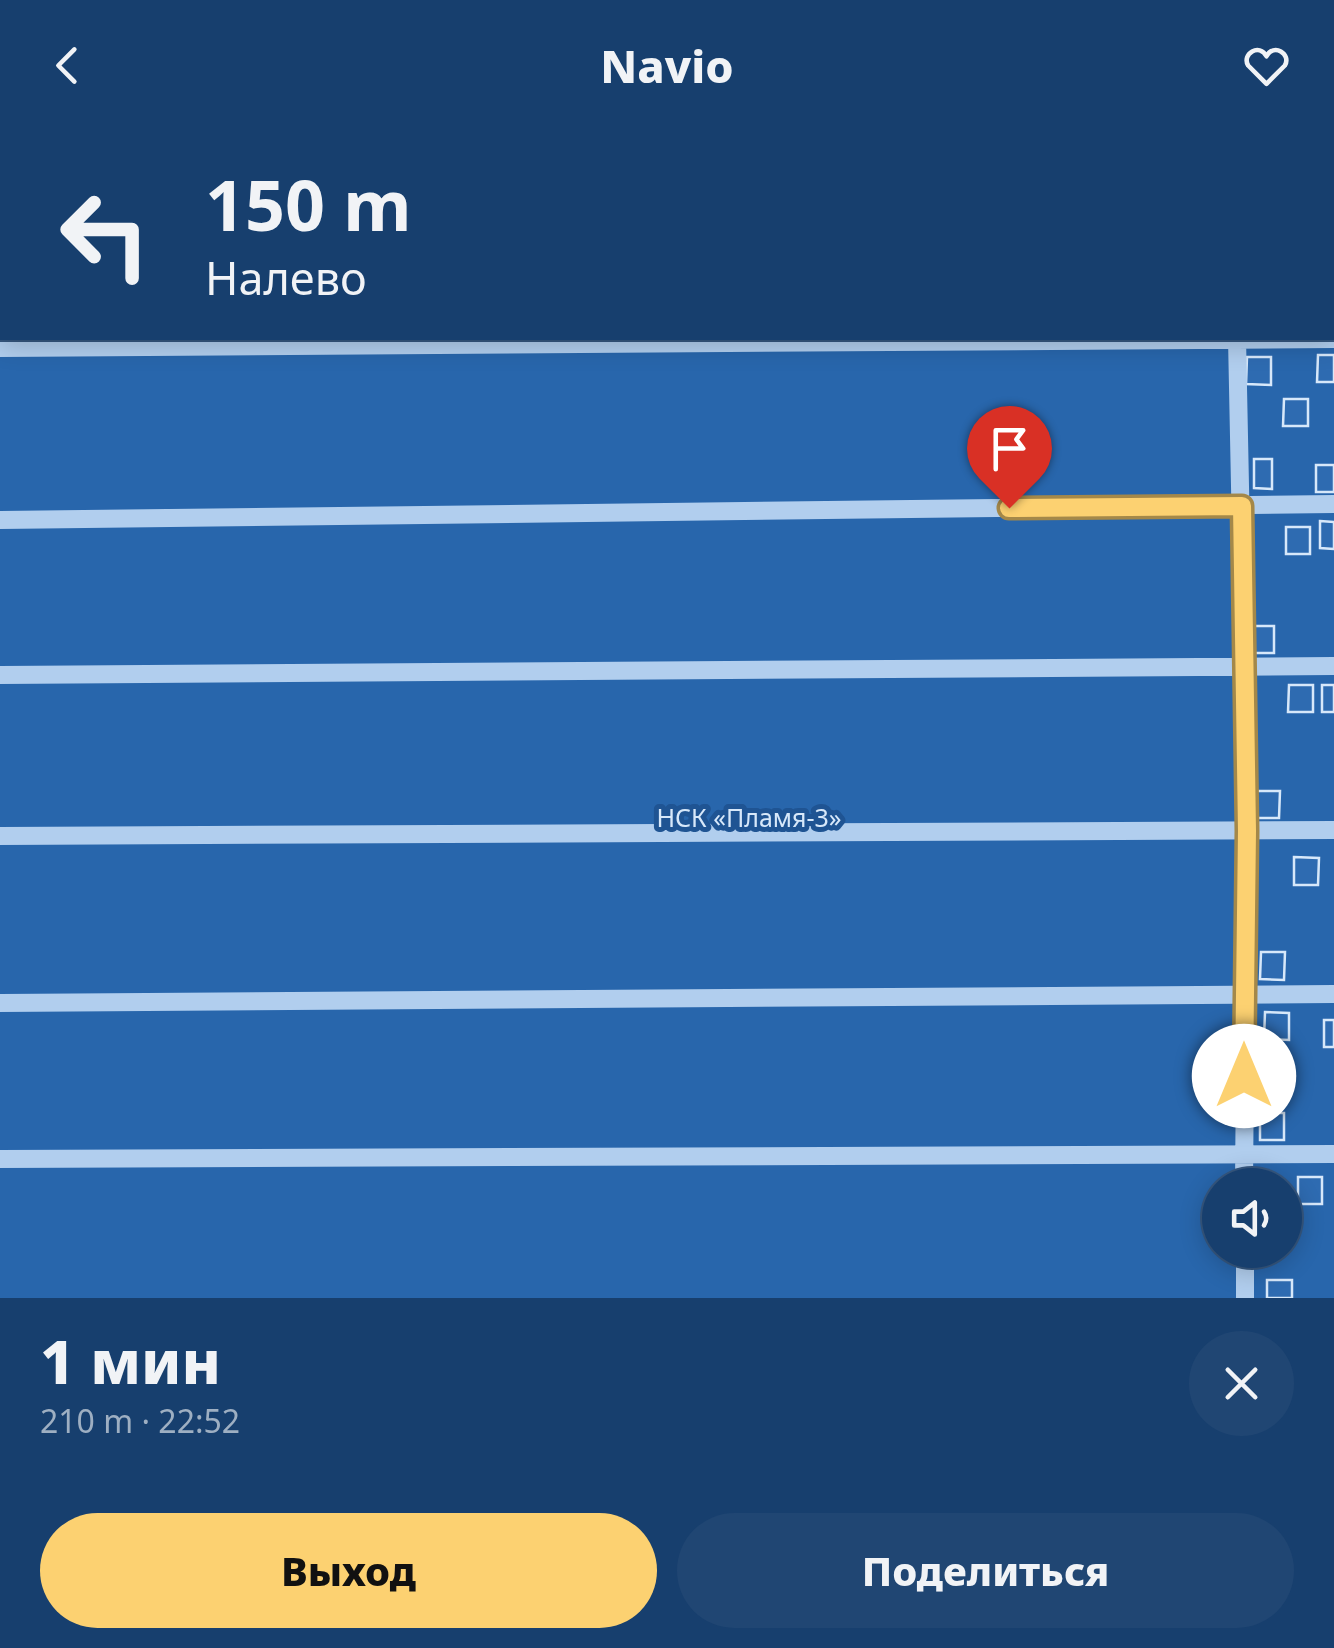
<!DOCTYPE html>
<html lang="ru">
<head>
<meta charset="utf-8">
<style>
  body { margin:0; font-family:"Noto Sans",sans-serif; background:#204673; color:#f1f3f6; height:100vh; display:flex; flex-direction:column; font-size:38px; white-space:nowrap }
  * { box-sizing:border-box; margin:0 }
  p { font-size:32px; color:#9eafc2 }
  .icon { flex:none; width:55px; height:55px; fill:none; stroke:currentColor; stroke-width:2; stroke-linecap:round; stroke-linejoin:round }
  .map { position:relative; height:1168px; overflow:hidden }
  .details { display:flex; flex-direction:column; background:#173f6e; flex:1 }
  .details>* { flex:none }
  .banner { position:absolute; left:0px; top:0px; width:1335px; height:210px; box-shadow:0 5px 25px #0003,0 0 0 2px #365881; background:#173f6e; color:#f1f3f6; overflow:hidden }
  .buttons { position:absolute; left:1202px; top:1038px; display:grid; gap:20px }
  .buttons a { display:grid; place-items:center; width:100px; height:100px; border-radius:50%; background:#173f6e; box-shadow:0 5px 25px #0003,0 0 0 2px #365881; font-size:50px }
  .pin { position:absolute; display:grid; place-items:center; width:85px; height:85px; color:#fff; margin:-102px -42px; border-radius:50% 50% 50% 0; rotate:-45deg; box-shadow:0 0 10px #0007 }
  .pin .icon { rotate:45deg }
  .me { position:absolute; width:110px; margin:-55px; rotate:0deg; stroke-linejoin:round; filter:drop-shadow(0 0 8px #0008) }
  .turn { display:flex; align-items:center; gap:35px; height:210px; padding:0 40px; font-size:45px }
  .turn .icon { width:130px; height:130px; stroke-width:2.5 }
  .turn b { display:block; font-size:70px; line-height:85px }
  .round { display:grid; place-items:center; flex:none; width:105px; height:105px; border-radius:52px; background:#204673 }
  .headline { display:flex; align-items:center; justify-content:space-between; height:170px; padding:0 40px }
  h1 { font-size:60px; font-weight:800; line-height:75px }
  .primary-button { display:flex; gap:20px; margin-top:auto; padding:20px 40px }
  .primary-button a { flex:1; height:115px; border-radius:60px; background:#fcd171; color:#111; font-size:40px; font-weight:800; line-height:115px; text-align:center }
  .primary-button a+a { background:#204673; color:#f1f3f6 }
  header { display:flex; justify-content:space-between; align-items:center; height:130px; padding:0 40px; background:#173f6e; font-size:45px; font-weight:800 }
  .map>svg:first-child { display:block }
  .green { fill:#2866ac; fill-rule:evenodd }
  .building { fill:#2e6bb1; stroke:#d7e8fa; stroke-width:2.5 }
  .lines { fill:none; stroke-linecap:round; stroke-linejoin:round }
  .minor { stroke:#b1ceee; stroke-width:18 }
  .route-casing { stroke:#a48849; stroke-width:25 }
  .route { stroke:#fcd171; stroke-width:18 }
  .labels { text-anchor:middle; stroke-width:10; stroke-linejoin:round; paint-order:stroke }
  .park-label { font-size:25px; fill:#d7e8fa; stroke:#1f5493 }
</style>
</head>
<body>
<header><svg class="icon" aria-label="back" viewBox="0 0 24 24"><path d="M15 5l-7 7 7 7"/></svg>Navio<svg class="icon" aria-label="heart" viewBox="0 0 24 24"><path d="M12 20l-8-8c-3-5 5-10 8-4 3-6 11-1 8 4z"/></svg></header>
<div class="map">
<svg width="1334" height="1168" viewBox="0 0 1334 1168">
  <rect width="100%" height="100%" fill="#1f5493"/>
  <path class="green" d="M 0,0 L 1334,0 L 1334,1168 L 0,1168 ZM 2,2 L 1332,2 L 1332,208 L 2,208 ZM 1220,1055 L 1285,1055 L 1285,1120 L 1220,1120 Z"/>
  <path class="building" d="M 1318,225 L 1334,225 L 1334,252 L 1317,252 Z
    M 1247,227 L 1271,227 L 1271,255 L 1246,254 Z
    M 1284,269 L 1308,269 L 1308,296 L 1283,296 Z
    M 1254,329 L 1272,329 L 1272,359 L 1254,358 Z
    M 1316,335 L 1334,335 L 1334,362 L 1316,362 Z
    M 1320,391 L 1334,392 L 1334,419 L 1320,418 Z
    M 1286,397 L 1310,397 L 1310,424 L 1286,424 Z
    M 1250,496 L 1274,496 L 1274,523 L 1250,523 Z
    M 1289,555 L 1313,555 L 1313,582 L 1288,582 Z
    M 1322,555 L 1334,555 L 1334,582 L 1322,582 Z
    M 1255,661 L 1280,661 L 1279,688 L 1255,688 Z
    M 1294,727 L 1319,728 L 1318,755 L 1294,755 Z
    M 1261,822 L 1285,822 L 1284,850 L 1260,849 Z
    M 1265,882 L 1289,883 L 1289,910 L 1264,909 Z
    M 1324,890 L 1334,890 L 1334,917 L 1324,917 Z
    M 1260,983 L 1284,983 L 1284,1010 L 1260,1010 Z
    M 1298,1047 L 1322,1047 L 1322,1074 L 1298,1074 Z
    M 1267,1150 L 1292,1150 L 1292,1168 L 1267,1168 Z"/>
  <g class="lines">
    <path class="minor" d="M 1239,0 L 1239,2
      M 1332,39 L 1334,39
      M 0,71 L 2,71
      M 1237,208 L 1247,701 L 1244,1055
      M 0,218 L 1334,209
      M 0,390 L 1334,374
      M 0,545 L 1334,536
      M 0,706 L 1334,700
      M 0,873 L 1334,864
      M 0,1029 L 1334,1024
      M 1245,1120 L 1245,1168"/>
  </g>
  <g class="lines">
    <g class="route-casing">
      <path id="route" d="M 1009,378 L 1242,376 L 1247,701 L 1244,946"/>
    </g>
    <use href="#route" class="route"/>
  </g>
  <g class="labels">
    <g class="park-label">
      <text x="749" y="697">НСК «Пламя-3»</text>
    </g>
  </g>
</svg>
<div class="buttons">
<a><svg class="icon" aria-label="sound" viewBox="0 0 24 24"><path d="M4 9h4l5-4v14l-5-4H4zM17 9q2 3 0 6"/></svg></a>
</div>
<div class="pin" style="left:1009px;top:378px;background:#d93025"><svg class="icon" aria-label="arrive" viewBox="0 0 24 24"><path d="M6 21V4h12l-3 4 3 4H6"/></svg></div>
<svg class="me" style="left:1244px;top:946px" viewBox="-20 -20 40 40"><circle r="19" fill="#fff"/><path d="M0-13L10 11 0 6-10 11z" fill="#fcd171"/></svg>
<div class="banner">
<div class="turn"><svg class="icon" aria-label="left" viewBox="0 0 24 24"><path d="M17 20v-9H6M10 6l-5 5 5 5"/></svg><div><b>150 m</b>Налево</div></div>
</div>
</div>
<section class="details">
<div class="headline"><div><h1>1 мин</h1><p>210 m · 22:52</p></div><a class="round"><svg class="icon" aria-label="close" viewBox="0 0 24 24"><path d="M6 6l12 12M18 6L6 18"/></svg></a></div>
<div class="primary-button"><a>Выход</a><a>Поделиться</a></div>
</section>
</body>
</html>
